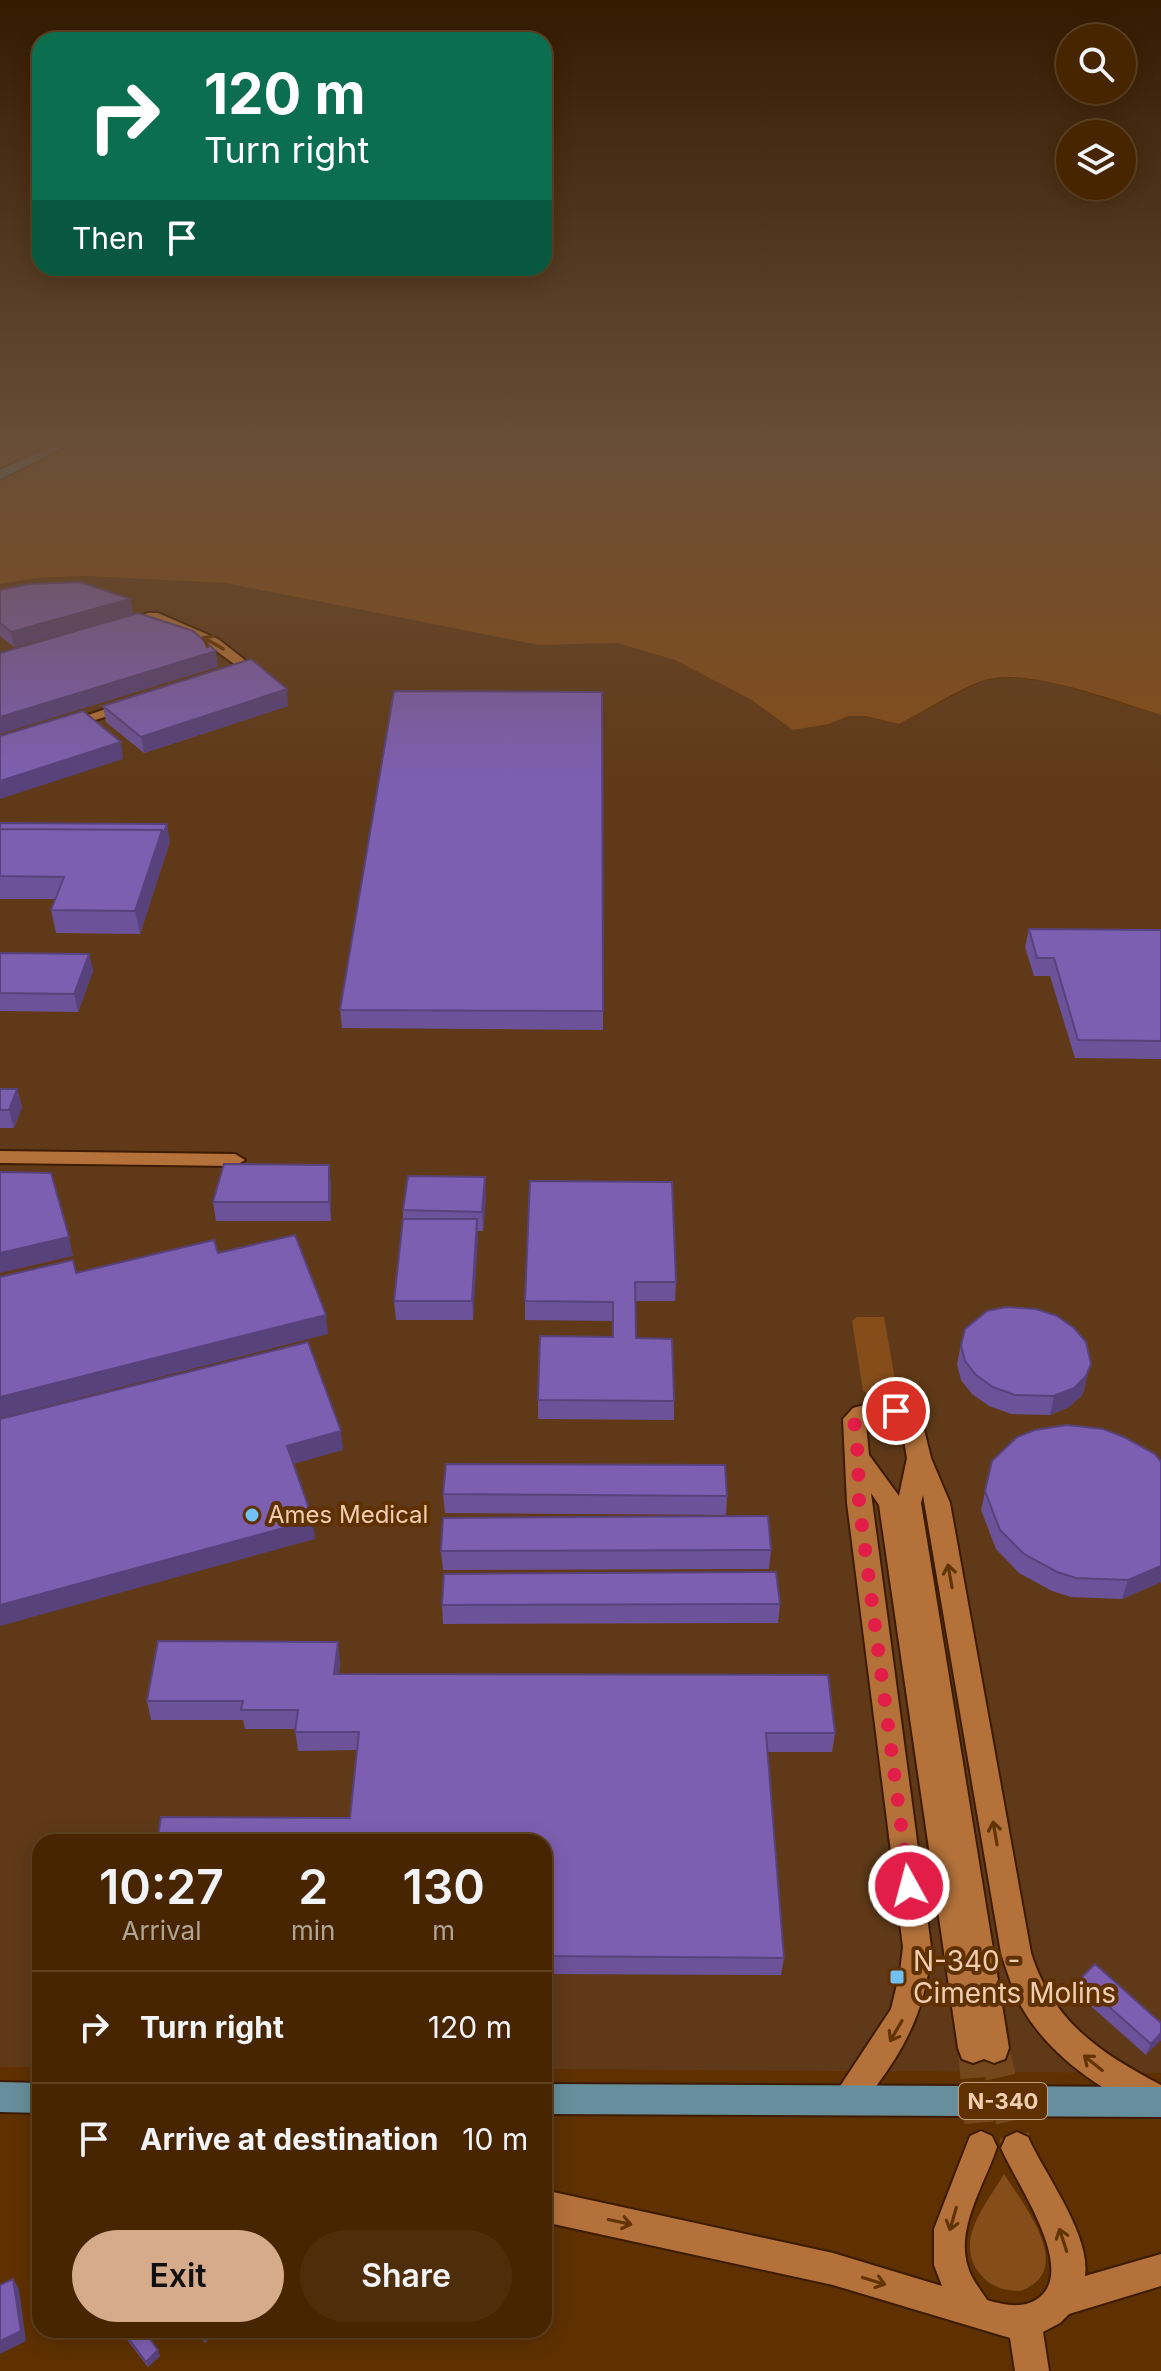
<!DOCTYPE html>
<html lang="en">
<head>
<meta charset="utf-8">
<style>
  body { margin:0; font-family:Inter,sans-serif; background:#4e2d0a; color:#f1f3f6; height:100vh; display:flex; flex-direction:column; font-size:30px; white-space:nowrap }
  * { box-sizing:border-box; margin:0 }
  p { font-size:26px; color:#b0a599 }
  .icon { flex:none; width:44px; height:44px; fill:none; stroke:currentColor; stroke-width:2; stroke-linecap:round; stroke-linejoin:round }
  .map { position:relative; flex:1; overflow:hidden }
  .details { position:absolute; left:32px; top:1834px; width:520px; height:504px; display:flex; flex-direction:column; background:#472500; border-radius:24px; box-shadow:0 4px 20px #0003,0 0 0 2px #5f4222 }
  .details>* { flex:none }
  .banner { position:absolute; left:32px; top:32px; width:520px; height:244px; border-radius:24px; box-shadow:0 4px 20px #0003,0 0 0 2px #5f4222; background:#0b6e4f; color:#fff; overflow:hidden }
  .controls { position:absolute; left:1056px; top:24px; display:grid; gap:16px }
  .controls a { display:grid; place-items:center; width:80px; height:80px; border-radius:50%; background:#472500; box-shadow:0 4px 20px #0003,0 0 0 2px #5f4222; font-size:40px }
  .pin { position:absolute; display:grid; place-items:center; width:68px; height:68px; color:#fff; margin:-34px; border:4px solid #fff; border-radius:50%; box-shadow:0 2px 8px #0007 }
  .me { position:absolute; width:88px; margin:-44px; rotate:353deg; stroke-linejoin:round; filter:drop-shadow(0 0 6px #0008) }
  .turn { display:flex; align-items:center; gap:28px; height:168px; padding:0 40px; font-size:36px }
  .turn .icon { width:104px; height:104px; stroke-width:2.5 }
  .turn b { display:block; font-size:56px; line-height:68px }
  .then { display:flex; align-items:center; height:76px; padding:0 40px; background:#0003; gap:16px; font-size:30px }
  .eta { display:flex; justify-content:space-evenly; align-items:center; height:136px; text-align:center }
  .eta b { font-size:48px; font-weight:600; line-height:56px }
  .primary-button { display:flex; gap:16px; margin-top:auto; padding:16px 40px }
  .primary-button a { flex:1; height:92px; border-radius:48px; background:#d6ab8b; color:#111; font-size:32px; font-weight:600; line-height:92px; text-align:center }
  .primary-button a+a { background:#4e2d0a; color:#f1f3f6 }
  ul { padding:0; list-style:none }
  li { display:flex; align-items:center; gap:24px; height:112px; padding:0 40px; border-top:2px solid #5f4222 }
  li div { flex:1 }
  li b { display:block; font-size:30px }
  li em { font-style:normal }
  .map>svg:first-child { display:block }
  .built { fill:#603a18 }
  .green { fill:#844d1a }
  .lines { fill:none; stroke-linecap:round; stroke-linejoin:round }
  .minor-tunnel { stroke:#75481b; stroke-width:30; stroke-dasharray:30 15; stroke-linecap:butt }
  .minor-casing { stroke:#3c1b00; stroke-width:4 }
  .major-casing { stroke:#3c1b00; stroke-width:4 }
  .highway-casing { stroke:#3c1b00; stroke-width:4 }
  .minor { fill:#b4723a; fill-rule:evenodd }
  .major { fill:#678e9c; fill-rule:evenodd }
  .highway { fill:#33a0de; fill-rule:evenodd }
  .wall { fill:#6c5298 }
  .shaded-wall { fill:#58427c }
  .building { fill:#7d5fb1; stroke:#58427c; stroke-width:2 }
  .oneway { stroke:#633403 }
  .route { stroke:#e11d48; stroke-width:14; stroke-dasharray:0 25.2 }
  .poi-dot { fill:#72c1f5; stroke:#5f3100; stroke-width:3 }
  .labels { text-anchor:middle; stroke-width:8; stroke-linejoin:round; paint-order:stroke }
  .shield { fill:#5f3100; stroke:#c59e7d; stroke-width:2 }
  .shield-label { font-size:22px; font-weight:bold; fill:#f1cdb2 }
  .poi-label { font-size:24px; fill:#f1cdb2; stroke:#5f3100; text-anchor:start }
  .near-poi-label { font-size:28px; fill:#f1cdb2; stroke:#5f3100; text-anchor:start }
</style>
</head>
<body>
<div class="map">
<svg width="1161" height="2371" viewBox="0 0 1161 2371">
  <rect width="100%" height="100%" fill="#5f3100"/>
  <path class="built" d="M 87,576 L 226,583 L 586,643 L 617,643 L 675,660 L 750,699 L 793,730 L 829,724 L 847,716 L 866,716 L 899,724 L 984,680 L 1014,678 L 1050,682 L 1161,715 L 1161,2073 L 544,2069 L 544,1842 L 40,1842 L 40,2067 L 0,2067 L 0,584 L 37,578 Z"/>
  <path class="green" d="M 0,446 L 1161,446 L 1161,715 C 1118,702 1023,665 981,681 C 953,692 926,710 899,724 L 866,716 L 848,716 L 829,724 L 793,730 L 750,699 L 675,660 L 617,643 L 539,645 L 226,583 L 87,576 L 37,578 L 0,584 Z
    M 857,1317 L 884,1317 L 897,1391 L 894,1394 L 868,1394 L 863,1391 L 852,1321 Z
    M 1004,2174 C 1023,2204 1078,2271 1020,2291 C 1005,2291 991,2287 981,2275 C 952,2241 987,2204 1004,2174 Z"/>
  <g class="lines">
    <path class="minor-tunnel" d="M 973,2048 L 981,2147
      M 994,2048 L 1017,2148"/>
    <g class="minor-casing">
      <path id="minor" d="M 148,613 L 158,613 L 218,639 L 254,667 L 234,676 L 224,676 L 224,670 L 237,666 L 208,645 L 152,620 L 126,628 L 119,624 Z
        M 130,701 L 137,705 L 135,708 L 65,729 L 58,725 Z
        M 0,1151 L 235,1154 L 245,1160 L 235,1166 L 0,1163 Z
        M 883,1400 L 906,1405 L 920,1413 L 931,1458 L 950,1503 L 1031,1953 C 1053,2022 1100,2053 1161,2085 L 1161,2117 C 1107,2095 1050,2058 1021,2006 C 1012,1989 1007,1971 1001,1953 L 923,1495 L 921,1503 L 1009,2048 L 1005,2059 L 994,2063 L 984,2059 L 973,2063 L 962,2059 L 958,2048 L 879,1505 L 871,1493 L 931,1947 C 928,2001 909,2042 877,2085 C 867,2097 860,2109 846,2115 L 835,2111 L 831,2100 L 891,2009 L 900,1972 L 903,1947 L 847,1503 L 843,1419 L 853,1408 ZM 883,1417 L 901,1423 L 907,1458 L 899,1496 L 869,1455 L 866,1422 Z
        M 981,2131 L 992,2136 L 997,2147 C 985,2184 955,2228 968,2267 C 971,2279 981,2290 987,2300 C 1004,2305 1026,2310 1041,2296 C 1075,2265 1016,2183 1001,2148 L 1006,2137 L 1017,2132 L 1028,2137 C 1045,2175 1091,2235 1085,2276 L 1161,2254 L 1161,2286 L 1069,2314 L 1060,2323 L 1043,2332 L 1049,2371 L 1015,2371 L 1010,2338 L 833,2285 L 544,2222 L 544,2190 L 833,2253 L 942,2286 L 934,2265 L 934,2229 L 970,2136 Z"/>
    </g>
    <g class="major-casing">
      <path id="major" d="M 0,2082 L 40,2083 L 40,2113 L 0,2112 Z
        M 544,2084 L 1161,2087 L 1161,2117 L 544,2114 Z"/>
    </g>
    <g class="highway-casing">
      <path id="highway" d="M 50,446 L 67,446 L 0,479 L 0,470 Z"/>
    </g>
    <use href="#minor" class="minor"/>
    <use href="#major" class="major"/>
    <use href="#highway" class="highway"/>
  </g>
  <path class="wall" d="M 0,590 L 130,599 L 133,614 L 14,647 L 0,636 Z
    M 602,692 L 603,1030 L 342,1028 L 340,1010 Z
    M 103,706 L 288,706 L 144,753 L 106,722 Z
    M 0,823 L 170,841 L 140,934 L 56,933 L 51,910 L 55,899 L 0,899 Z
    M 1029,929 L 1161,930 L 1161,1059 L 1075,1058 L 1050,976 L 1034,976 L 1025,947 Z
    M 0,953 L 89,954 L 93,971 L 78,1012 L 0,1011 Z
    M 0,1089 L 17,1089 L 22,1107 L 14,1128 L 0,1128 Z
    M 530,1181 L 676,1282 L 675,1301 L 636,1301 L 636,1338 L 674,1401 L 674,1420 L 538,1419 L 538,1400 L 613,1337 L 612,1321 L 525,1320 L 525,1301 Z
    M 331,1184 L 331,1221 L 216,1221 L 213,1202 Z
    M 486,1196 L 483,1231 L 477,1231 L 473,1320 L 396,1320 L 394,1301 L 403,1219 L 403,1210 Z
    M 961,1345 L 1086,1383 L 1082,1395 L 1069,1407 L 1050,1415 L 1011,1414 L 989,1406 L 972,1394 L 961,1380 L 957,1364 Z
    M 992,1461 L 1161,1582 L 1122,1599 L 1071,1597 L 1052,1591 L 1019,1573 L 996,1549 L 981,1510 Z
    M 443,1494 L 727,1496 L 726,1515 L 445,1513 Z
    M 771,1550 L 769,1569 L 443,1570 L 441,1551 Z
    M 780,1604 L 778,1623 L 443,1624 L 442,1605 Z
    M 340,1661 L 339,1674 L 835,1733 L 832,1752 L 767,1752 L 784,1958 L 781,1975 L 544,1974 L 544,1842 L 350,1818 L 357,1750 L 298,1751 L 295,1729 L 245,1729 L 243,1720 L 151,1720 L 147,1701 Z
    M 1079,1980 L 1161,2023 L 1146,2055 L 1075,1992 Z
    M 194,2330 L 215,2330 L 216,2332 L 205,2343 Z
    M 123,2331 L 160,2356 L 148,2367 L 125,2337 Z"/>
  <path class="shaded-wall" d="M 130,599 L 133,614 L 14,647 L 11,632 Z
    M 216,651 L 218,667 L 0,734 L 0,717 Z
    M 287,689 L 288,706 L 144,753 L 141,737 Z
    M 121,742 L 123,759 L 0,799 L 0,781 Z
    M 167,824 L 170,841 L 140,934 L 135,911 L 162,830 Z
    M 89,954 L 93,971 L 78,1012 L 74,994 Z
    M 17,1089 L 22,1107 L 14,1128 L 9,1110 Z
    M 329,1165 L 331,1184 L 331,1221 L 329,1202 Z
    M 485,1177 L 486,1196 L 483,1231 L 482,1212 Z
    M 477,1219 L 478,1238 L 473,1320 L 472,1301 Z
    M 69,1237 L 73,1256 L 0,1273 L 0,1253 Z
    M 326,1315 L 328,1334 L 0,1418 L 0,1397 Z
    M 1091,1364 L 1082,1395 L 1069,1407 L 1050,1415 L 1054,1396 Z
    M 341,1431 L 343,1450 L 290,1465 L 287,1446 Z
    M 313,1520 L 315,1539 L 0,1626 L 0,1605 Z
    M 1161,1566 L 1161,1582 L 1122,1599 L 1128,1580 Z
    M 338,1642 L 340,1661 L 337,1693 L 334,1674 Z
    M 1161,2033 L 1161,2040 L 1146,2055 L 1151,2044 Z
    M 13,2279 L 19,2289 L 26,2341 L 0,2354 L 0,2341 Z
    M 211,2330 L 215,2330 L 216,2332 L 205,2343 L 204,2337 Z
    M 158,2350 L 160,2356 L 148,2367 L 146,2362 Z"/>
  <path class="building" d="M 80,582 L 130,599 L 11,632 L 0,623 L 0,590 L 29,584 Z
    M 138,613 L 193,631 L 216,651 L 0,717 L 0,653 Z
    M 251,659 L 287,689 L 141,737 L 103,706 Z
    M 394,691 L 602,692 L 603,1011 L 340,1010 Z
    M 83,711 L 121,742 L 0,781 L 0,736 Z
    M 0,823 L 167,824 L 163,835 L 162,830 L 0,829 Z
    M 0,829 L 162,830 L 135,911 L 51,910 L 64,877 L 0,876 Z
    M 1029,929 L 1161,930 L 1161,1041 L 1078,1040 L 1054,958 L 1037,958 Z
    M 0,953 L 89,954 L 74,994 L 0,993 Z
    M 0,1089 L 17,1089 L 9,1110 L 0,1110 Z
    M 224,1164 L 329,1165 L 329,1202 L 213,1202 Z
    M 0,1172 L 51,1173 L 69,1237 L 0,1253 Z
    M 408,1176 L 485,1177 L 482,1212 L 403,1210 Z
    M 530,1181 L 672,1182 L 676,1282 L 635,1282 L 636,1338 L 672,1339 L 674,1401 L 538,1400 L 540,1336 L 613,1337 L 613,1302 L 525,1301 Z
    M 403,1219 L 477,1219 L 472,1301 L 394,1301 Z
    M 295,1235 L 326,1315 L 0,1397 L 0,1277 L 73,1260 L 76,1273 L 214,1240 L 218,1253 Z
    M 1006,1307 L 1036,1309 L 1057,1316 L 1074,1328 L 1086,1342 L 1091,1364 L 1086,1376 L 1074,1388 L 1054,1396 L 1015,1395 L 993,1387 L 976,1375 L 965,1361 L 961,1345 L 965,1329 L 987,1311 Z
    M 308,1342 L 341,1431 L 287,1446 L 313,1520 L 0,1605 L 0,1419 Z
    M 1067,1425 L 1103,1429 L 1124,1437 L 1155,1454 L 1161,1462 L 1161,1566 L 1128,1580 L 1076,1578 L 1057,1572 L 1024,1554 L 1000,1530 L 985,1491 L 992,1461 L 1017,1437 L 1035,1430 Z
    M 446,1464 L 725,1465 L 727,1496 L 443,1494 Z
    M 768,1516 L 771,1550 L 441,1551 L 443,1518 Z
    M 776,1572 L 780,1604 L 442,1605 L 444,1574 Z
    M 158,1641 L 338,1642 L 334,1674 L 828,1675 L 835,1733 L 766,1733 L 784,1958 L 544,1956 L 544,1842 L 157,1842 L 161,1817 L 350,1818 L 359,1732 L 295,1732 L 298,1710 L 241,1710 L 243,1701 L 147,1701 Z
    M 1095,1964 L 1161,2023 L 1161,2033 L 1151,2044 L 1079,1980 Z
    M 13,2279 L 21,2331 L 0,2341 L 0,2285 Z
    M 124,2330 L 143,2330 L 158,2350 L 146,2362 L 123,2331 Z
    M 197,2330 L 211,2330 L 204,2337 Z"/>
  <defs><path id="oneway-shaft" d="M-6 0H5M1.5-3L5.5 0L1.5 3" fill="none" stroke-width="1.6" stroke-linecap="round" stroke-linejoin="round" transform="scale(2)"/></defs>
  <g class="oneway">
    <use href="#oneway-shaft" transform="translate(213 643) rotate(-150)"/>
    <use href="#oneway-shaft" transform="translate(950 1576) rotate(-100)"/>
    <use href="#oneway-shaft" transform="translate(995 1833) rotate(-100)"/>
    <use href="#oneway-shaft" transform="translate(896 2031) rotate(120)"/>
    <use href="#oneway-shaft" transform="translate(1093 2063) rotate(-141)"/>
    <use href="#oneway-shaft" transform="translate(953 2219) rotate(106)"/>
    <use href="#oneway-shaft" transform="translate(620 2222) rotate(12)"/>
    <use href="#oneway-shaft" transform="translate(1063 2240) rotate(-108)"/>
    <use href="#oneway-shaft" transform="translate(874 2281) rotate(17)"/>
  </g>
  <linearGradient id="sky" x2="0" y2="1"><stop stop-color="#341b00"/><stop offset="0.57" stop-color="#694e37"/><stop offset="1" stop-color="#694e37" stop-opacity="0"/></linearGradient>
  <rect width="1161" height="778" fill="url(#sky)"/>
  <g class="lines">
    <path class="route" d="M 896,1411 L 871,1409 L 854,1419 L 858,1457 L 859,1503 L 909,1886"/>
  </g>
  <g class="poi-dot">
    <circle cx="252" cy="1515" r="8"/>
    <rect x="889" y="1969" width="16" height="16" rx="4"/>
  </g>
  <g class="labels">
    <rect class="shield" x="959" y="2083" width="88" height="36" rx="6"/>
    <g class="shield-label">
      <text x="1003" y="2109">N-340</text>
    </g>
    <g class="poi-label">
      <text x="268" y="1523">Ames Medical</text>
    </g>
    <g class="near-poi-label">
      <text x="913" y="1971">N-340 -<tspan x="913" dy="32">Ciments Molins</tspan></text>
    </g>
  </g>
</svg>
<div class="controls">
<a><svg class="icon" aria-label="search" viewBox="0 0 24 24"><circle cx="10" cy="10" r="6"/><path d="M15 15l6 6"/></svg></a>
<a><svg class="icon" aria-label="layers" viewBox="0 0 24 24"><path d="M12 4l9 5-9 5-9-5zM3 14l9 5 9-5"/></svg></a>
</div>
<div class="pin" style="left:896px;top:1411px;background:#d93025"><svg class="icon" aria-label="arrive" viewBox="0 0 24 24"><path d="M6 21V4h12l-3 4 3 4H6"/></svg></div>
<svg class="me" style="left:909px;top:1886px" viewBox="-20 -20 40 40"><circle r="17" fill="#e11d48" stroke="#fff" stroke-width="3"/><path d="M0-11L8 9 0 5-8 9z" fill="#fff"/></svg>
<div class="banner">
<div class="turn"><svg class="icon" aria-label="right" viewBox="0 0 24 24"><path d="M7 20v-9h11M14 6l5 5-5 5"/></svg><div><b>120 m</b>Turn right</div></div>
<div class="then">Then<svg class="icon" aria-label="arrive" viewBox="0 0 24 24"><path d="M6 21V4h12l-3 4 3 4H6"/></svg></div>
</div>
<section class="details">
<div class="eta">
<div><b>10:27</b><p>Arrival</p></div>
<div><b>2</b><p>min</p></div>
<div><b>130</b><p>m</p></div>
</div>
<ul>
<li><svg class="icon" aria-label="right" viewBox="0 0 24 24"><path d="M7 20v-9h11M14 6l5 5-5 5"/></svg><div><b>Turn right</b></div><em>120 m</em></li>
<li><svg class="icon" aria-label="arrive" viewBox="0 0 24 24"><path d="M6 21V4h12l-3 4 3 4H6"/></svg><div><b>Arrive at destination</b></div><em>10 m</em></li>
</ul>
<div class="primary-button"><a>Exit</a><a>Share</a></div>
</section>
</div>
</body>
</html>
